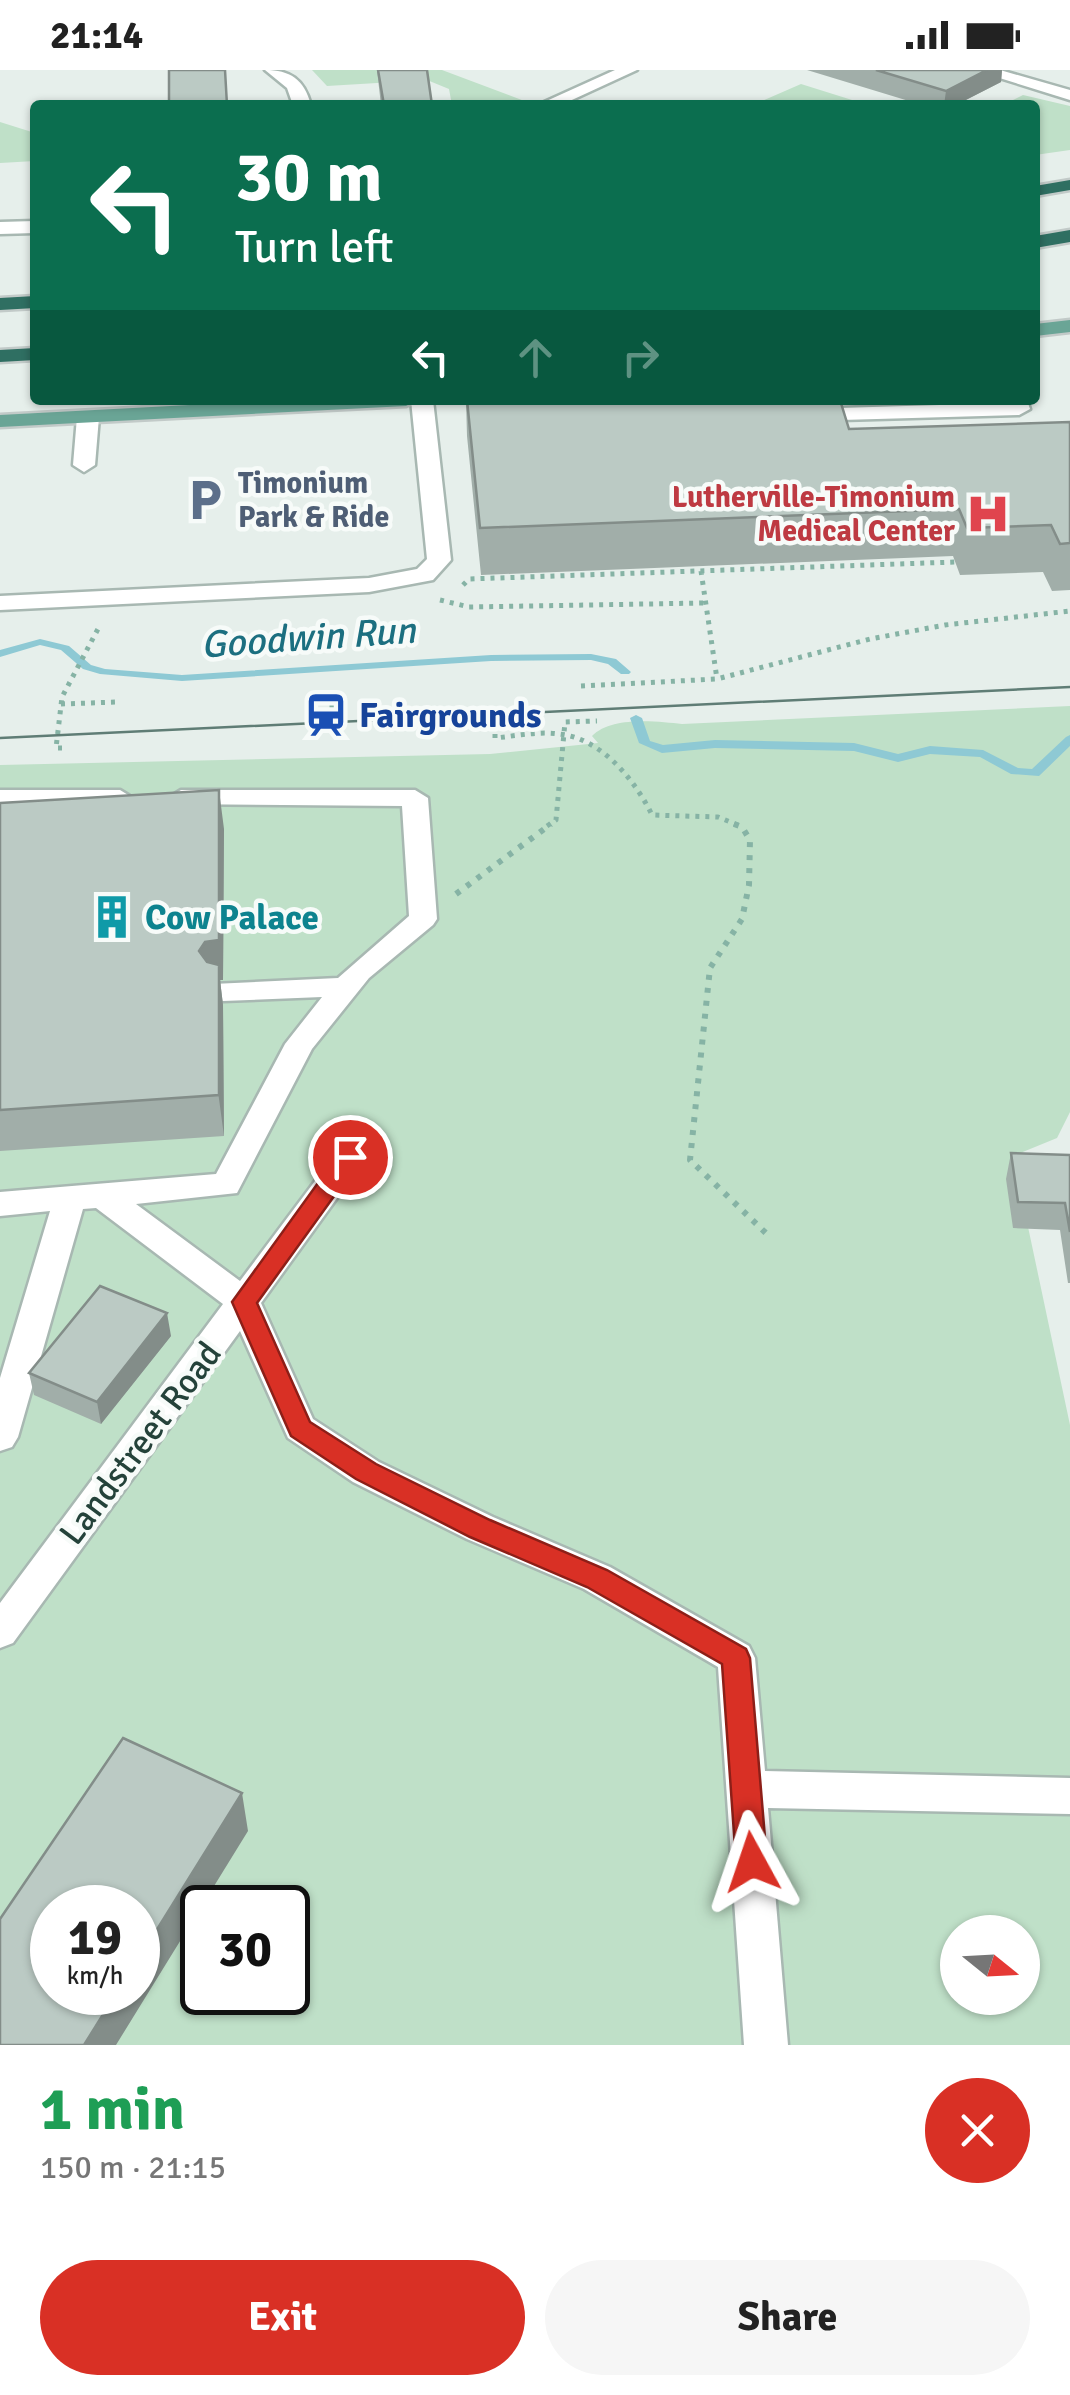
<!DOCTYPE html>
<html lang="en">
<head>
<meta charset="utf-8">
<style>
  body { margin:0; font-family:Signika,sans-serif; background:#f6f6f6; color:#222; height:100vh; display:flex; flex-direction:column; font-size:38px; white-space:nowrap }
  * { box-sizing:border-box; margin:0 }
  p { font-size:32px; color:#767676 }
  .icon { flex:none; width:55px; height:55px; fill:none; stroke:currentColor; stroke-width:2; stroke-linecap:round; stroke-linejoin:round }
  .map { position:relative; height:1975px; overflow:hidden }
  .side { display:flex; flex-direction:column; background:#fff; flex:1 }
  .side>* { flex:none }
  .banner { position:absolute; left:30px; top:30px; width:1010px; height:305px; border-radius:10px; box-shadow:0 2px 8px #0004; background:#0b6e4f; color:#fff; overflow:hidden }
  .needle { width:65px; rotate:108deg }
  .controls { position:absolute; left:940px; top:1845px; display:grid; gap:20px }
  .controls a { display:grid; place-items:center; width:100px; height:100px; border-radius:50%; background:#fff; box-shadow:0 2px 8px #0004; font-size:50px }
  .speed { position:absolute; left:30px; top:1815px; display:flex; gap:20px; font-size:50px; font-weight:700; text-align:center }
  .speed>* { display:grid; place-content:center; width:130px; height:130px; border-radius:50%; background:#fff; box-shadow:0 2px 8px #0004; line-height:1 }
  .speed small { font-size:25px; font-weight:400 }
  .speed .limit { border:5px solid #111; border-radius:15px; background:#fff; color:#111 }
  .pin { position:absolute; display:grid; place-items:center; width:85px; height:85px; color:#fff; margin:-42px; border:5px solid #fff; border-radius:50%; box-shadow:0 2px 10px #0007 }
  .me { position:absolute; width:110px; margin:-55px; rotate:355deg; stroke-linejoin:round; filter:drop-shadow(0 0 8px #0008) }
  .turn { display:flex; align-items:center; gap:35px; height:210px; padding:0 40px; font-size:45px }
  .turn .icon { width:130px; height:130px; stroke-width:2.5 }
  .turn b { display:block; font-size:70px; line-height:85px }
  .lanes { display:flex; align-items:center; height:95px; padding:0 40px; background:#0003; justify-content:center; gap:50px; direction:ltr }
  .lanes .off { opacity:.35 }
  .round { display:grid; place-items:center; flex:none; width:105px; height:105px; border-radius:52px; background:#f6f6f6 }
  .summary { display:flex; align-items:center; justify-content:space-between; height:170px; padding:0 40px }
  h1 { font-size:60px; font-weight:800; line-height:75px; color:#1e9e55 }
  .primary-button { display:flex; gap:20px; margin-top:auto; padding:20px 40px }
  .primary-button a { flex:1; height:115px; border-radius:60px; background:#d93025; color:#fff; font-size:40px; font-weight:800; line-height:115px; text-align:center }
  .primary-button a+a { background:#f6f6f6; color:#222 }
  .status { display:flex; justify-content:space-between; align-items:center; height:70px; padding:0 50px; background:#fff; direction:ltr }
  .status svg { height:28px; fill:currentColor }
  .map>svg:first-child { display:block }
  .green { fill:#bfe0c8; fill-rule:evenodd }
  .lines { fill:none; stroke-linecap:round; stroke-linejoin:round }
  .stream { fill:#8ec9d4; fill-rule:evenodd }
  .minor-casing { stroke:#a8b8b2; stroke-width:5 }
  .major-casing { stroke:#c2cac8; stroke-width:5 }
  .highway-casing { stroke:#c2cac8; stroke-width:5 }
  .path-far1 { stroke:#86b3a5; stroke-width:5; stroke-dasharray:4 6; stroke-linecap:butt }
  .path { stroke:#86b3a5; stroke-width:6; stroke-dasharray:5 8; stroke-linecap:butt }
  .minor { fill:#fff; fill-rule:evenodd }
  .major { fill:#6aa596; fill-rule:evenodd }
  .highway { fill:#2f6f62; fill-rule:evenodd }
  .tram { stroke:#5f7d75; stroke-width:2.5 }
  .wall { fill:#a1aea9 }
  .shaded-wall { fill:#838d89 }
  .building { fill:#bbcac4; stroke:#838d89; stroke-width:2.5 }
  .route { fill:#d93025; stroke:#8d1f18; stroke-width:2.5 }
  .labels { text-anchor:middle; stroke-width:9; stroke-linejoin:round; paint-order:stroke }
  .far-service-label { font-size:30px; font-weight:bold; fill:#4e5e75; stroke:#f7fbf9; text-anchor:start }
  .far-health-label { font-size:30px; font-weight:bold; fill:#be3a42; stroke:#f7fbf9; text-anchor:end }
  .transit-label { font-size:35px; font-weight:bold; fill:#164399; stroke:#f7fbf9; text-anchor:start }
  .culture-label { font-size:35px; font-weight:bold; fill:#0d838f; stroke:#f7fbf9; text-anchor:start }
  .street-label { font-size:35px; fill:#24423a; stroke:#f7fbf9 }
  .water-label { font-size:38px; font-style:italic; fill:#1c6f80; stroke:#f7fbf9 }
</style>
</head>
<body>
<div class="status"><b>21:14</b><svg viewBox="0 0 49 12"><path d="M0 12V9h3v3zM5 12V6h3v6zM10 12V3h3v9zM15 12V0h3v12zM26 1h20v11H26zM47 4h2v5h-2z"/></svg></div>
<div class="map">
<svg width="1070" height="1975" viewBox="0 0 1070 1975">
  <rect width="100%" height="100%" fill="#e6efeb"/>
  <path class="green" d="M 312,0 L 442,0 L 535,35 L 452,35 L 449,19 L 427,10 L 327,16 Z
    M 801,14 L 868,35 L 753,35 Z
    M 1023,25 L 1070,36 L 1070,80 L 1035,85 L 1035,35 L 1003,35 Z
    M 0,52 L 35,63 L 35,91 L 0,93 Z
    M 1070,636 L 1070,1042 L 1057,1068 L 1013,1086 L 1070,1355 L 1070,1975 L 0,1975 L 0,695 L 490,684 L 598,673 L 592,666 C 611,646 657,651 682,654 ZM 52,1838 L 138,1838 L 138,1922 L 52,1922 ZM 202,1838 L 288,1838 L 288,1922 L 202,1922 ZM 958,1862 L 1022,1862 L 1022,1928 L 958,1928 Z"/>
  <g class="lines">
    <path class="stream" d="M 40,569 L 69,576 L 91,595 L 105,599 L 182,605 L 491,585 L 591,584 L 616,589 L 631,602 L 629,604 L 621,604 L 608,594 L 591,590 L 491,591 L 182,611 L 100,604 L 83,599 L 61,580 L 40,575 L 0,587 L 0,580 Z
      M 636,645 L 642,648 L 650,671 L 663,675 L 715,670 L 854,673 L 898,684 L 930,676 L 983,680 L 1018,698 L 1032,699 L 1066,667 L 1070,665 L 1070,676 L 1039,706 L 1011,704 L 980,687 L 930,684 L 898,692 L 854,681 L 715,678 L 662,683 L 639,673 L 630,648 Z"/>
    <g class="minor-casing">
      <path id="minor" d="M 265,0 C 290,0 304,9 311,35 L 293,35 L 287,18 Z
        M 615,0 L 637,0 L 561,35 L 542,33 Z
        M 974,0 L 1000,0 L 1070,20 L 1070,30 Z
        M 35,151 L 35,163 L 0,164 L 0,152 Z
        M 411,330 L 433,330 L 451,490 L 433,510 L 369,522 L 0,540 L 0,526 L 369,508 L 417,499 L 427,489 Z
        M 1005,330 L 1027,330 L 1030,339 L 1019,345 L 806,351 L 795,345 L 806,339 L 1006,333 Z
        M 88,341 L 99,347 L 95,395 L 84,402 L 73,395 L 77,347 Z
        M 0,720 L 120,720 L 133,728 L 120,736 L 0,736 Z
        M 181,720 L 415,720 L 428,728 L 437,849 L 433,855 L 369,908 L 312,979 L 237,1123 L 136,1134 L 240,1211 L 339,1079 L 350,1076 L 361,1079 L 366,1087 L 361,1095 L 261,1233 L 313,1349 L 379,1392 L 493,1447 L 610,1497 L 749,1576 L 755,1588 L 765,1701 L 1070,1708 L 1070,1744 L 768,1738 L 788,1975 L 744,1975 L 718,1597 L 584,1519 L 467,1469 L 353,1412 L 288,1368 L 240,1261 L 13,1573 L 0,1578 L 0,1533 L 223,1234 L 96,1138 L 83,1139 L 18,1367 L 12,1377 L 0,1381 L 0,1308 L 50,1141 L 0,1146 L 0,1122 L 216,1104 L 285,974 L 322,927 L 223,931 L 213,928 L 208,921 L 213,914 L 338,908 L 409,846 L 402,736 L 172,734 L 168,728 Z"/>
    </g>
    <g class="major-casing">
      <path id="major" d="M 1070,250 L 1070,262 L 1035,266 L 1035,254 Z
        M 283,330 L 417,330 L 406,336 L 0,357 L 0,345 Z"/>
    </g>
    <g class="highway-casing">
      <path id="highway" d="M 1070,110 L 1070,120 L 1035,126 L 1035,116 Z
        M 1070,160 L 1070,172 L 1035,178 L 1035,166 Z
        M 35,226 L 35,238 L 0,240 L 0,228 Z
        M 35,278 L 35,290 L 0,292 L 0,280 Z"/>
    </g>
    <path class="path-far1" d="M 701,501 L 717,609
      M 463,515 L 469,509 L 955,492
      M 440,530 L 469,537 L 705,533
      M 581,616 L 717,609 L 870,569 L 945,555 L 1070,541
      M 61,634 L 117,632
      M 332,635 L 332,657
      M 495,664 L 495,668 C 516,666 538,661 559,664 C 601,668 635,710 652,745 L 718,747 L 740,756
      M 62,678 L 56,678 L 62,627 L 99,557
      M 547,756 L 556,750 L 565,652 L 597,651"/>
    <path class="path" d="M 734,754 L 742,757 L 750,770 L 749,815 L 742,849 L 710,898 L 690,1090 L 771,1168
      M 456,824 L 551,754"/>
    <use href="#minor" class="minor"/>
    <use href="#major" class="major"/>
    <use href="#highway" class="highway"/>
    <path class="tram" d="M 0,668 L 1070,617"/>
  </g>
  <path class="wall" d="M 377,0 L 432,35 L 381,35 Z
    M 807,0 L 1002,0 L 1001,12 L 956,35 L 922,35 Z
    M 466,330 L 849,359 L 1070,352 L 1070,520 L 1052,521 L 1043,502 L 960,505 L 953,486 L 481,505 L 467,366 Z
    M 0,733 L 224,759 L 223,910 L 220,910 L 223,935 L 224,1066 L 0,1081 Z
    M 1011,1083 L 1070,1085 L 1070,1213 L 1068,1213 L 1060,1160 L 1013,1158 L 1006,1109 Z
    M 171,1266 L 101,1354 L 34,1325 L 29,1303 Z"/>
  <path class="shaded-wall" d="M 987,0 L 1002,0 L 1001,12 L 956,35 L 944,35 L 946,21 Z
    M 219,720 L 224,759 L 223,910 L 220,910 L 223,935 L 224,1066 L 199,881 Z
    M 167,1243 L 171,1266 L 101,1354 L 97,1332 Z
    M 242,1723 L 248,1761 L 116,1975 L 84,1975 L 117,1922 L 138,1922 L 138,1890 Z"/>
  <path class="building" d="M 169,0 L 225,0 L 227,35 L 169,35 Z
    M 378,0 L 427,0 L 432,35 L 384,35 Z
    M 876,0 L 987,0 L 946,21 Z
    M 467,330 L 840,330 L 849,359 L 1070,352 L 1070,473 L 1060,474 L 1051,455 L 967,458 L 959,439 L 480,458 Z
    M 219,720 L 219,870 L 205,872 L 199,881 L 207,892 L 219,895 L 219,1025 L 0,1040 L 0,733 Z
    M 1011,1083 L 1070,1085 L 1070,1162 L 1065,1133 L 1018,1132 Z
    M 100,1216 L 167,1243 L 97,1332 L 29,1303 Z
    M 123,1668 L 242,1723 L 138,1890 L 138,1838 L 52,1838 L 52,1922 L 117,1922 L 84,1975 L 0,1975 L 0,1849 Z"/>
  <path class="route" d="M 350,1079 L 362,1087 L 358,1093 L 257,1233 L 310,1352 L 376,1394 L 490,1450 L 607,1500 L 746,1579 L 750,1588 L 767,1792 L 762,1802 L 752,1806 L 741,1802 L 736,1792 L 722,1594 L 587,1517 L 470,1467 L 356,1409 L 291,1366 L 232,1232 L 341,1081 Z"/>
  <defs>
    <g id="parking-bare" transform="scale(3.45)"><path d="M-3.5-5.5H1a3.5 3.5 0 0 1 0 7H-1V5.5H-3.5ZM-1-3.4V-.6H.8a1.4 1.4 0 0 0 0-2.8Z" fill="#5c6f8a" stroke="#f7fbf9" stroke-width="2.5" paint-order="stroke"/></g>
    <g id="hospital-bare" transform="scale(3.45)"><path d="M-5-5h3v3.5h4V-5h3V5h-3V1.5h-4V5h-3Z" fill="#e0444e" stroke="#f7fbf9" stroke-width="2.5" paint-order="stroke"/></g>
    <g id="station-bare" transform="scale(3.45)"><path d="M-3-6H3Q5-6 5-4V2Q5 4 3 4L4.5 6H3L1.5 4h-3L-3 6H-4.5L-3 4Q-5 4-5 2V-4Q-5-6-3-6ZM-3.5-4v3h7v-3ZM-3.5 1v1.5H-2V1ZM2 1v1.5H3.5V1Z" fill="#1a4fb4" stroke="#f7fbf9" stroke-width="2.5" paint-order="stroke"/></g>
    <g id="building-bare" transform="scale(3.45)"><path d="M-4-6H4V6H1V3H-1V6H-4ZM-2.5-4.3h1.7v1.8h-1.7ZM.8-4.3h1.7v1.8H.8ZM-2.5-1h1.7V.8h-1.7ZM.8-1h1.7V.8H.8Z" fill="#0f9aa8" stroke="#f7fbf9" stroke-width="2.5" paint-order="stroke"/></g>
  </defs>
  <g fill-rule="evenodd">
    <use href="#parking-bare" x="205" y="430"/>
    <use href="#hospital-bare" x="988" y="444"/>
    <use href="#station-bare" x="326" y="645"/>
    <use href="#building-bare" x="112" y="847"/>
  </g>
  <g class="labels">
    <g class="far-service-label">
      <text x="238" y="423">Timonium<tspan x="238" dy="34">Park &amp; Ride</tspan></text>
    </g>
    <g class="far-health-label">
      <text x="955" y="437">Lutherville-Timonium<tspan x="955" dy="34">Medical Center</tspan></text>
    </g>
    <g class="transit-label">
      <text x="359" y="657">Fairgrounds</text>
    </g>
    <g class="culture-label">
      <text x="145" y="859">Cow Palace</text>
    </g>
    <g class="street-label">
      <text transform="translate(140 1373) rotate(-53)" y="12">Landstreet Road</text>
    </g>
    <g class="water-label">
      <text transform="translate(308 567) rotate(-4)" y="13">Goodwin Run</text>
    </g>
  </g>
</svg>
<div class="controls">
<a><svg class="needle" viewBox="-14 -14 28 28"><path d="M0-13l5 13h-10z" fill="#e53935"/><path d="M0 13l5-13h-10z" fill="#767676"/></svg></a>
</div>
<div class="speed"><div>19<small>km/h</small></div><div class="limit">30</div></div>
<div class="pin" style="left:350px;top:1087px;background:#d93025"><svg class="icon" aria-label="arrive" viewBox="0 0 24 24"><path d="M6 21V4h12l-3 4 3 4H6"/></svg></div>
<svg class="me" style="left:752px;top:1792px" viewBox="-20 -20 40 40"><path d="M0-17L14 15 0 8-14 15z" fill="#d93025" stroke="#fff" stroke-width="4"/></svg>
<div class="banner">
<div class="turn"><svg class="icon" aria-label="left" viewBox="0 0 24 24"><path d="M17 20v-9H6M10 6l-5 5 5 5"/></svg><div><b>30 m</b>Turn left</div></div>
<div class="lanes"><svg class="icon" aria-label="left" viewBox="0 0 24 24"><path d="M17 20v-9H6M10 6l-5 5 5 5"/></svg><svg class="icon off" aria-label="ahead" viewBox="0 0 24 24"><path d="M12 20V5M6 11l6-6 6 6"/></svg><svg class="icon off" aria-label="right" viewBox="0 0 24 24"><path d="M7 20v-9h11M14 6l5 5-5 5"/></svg></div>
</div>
</div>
<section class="side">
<div class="summary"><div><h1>1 min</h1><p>150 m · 21:15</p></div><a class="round" style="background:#d93025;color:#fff"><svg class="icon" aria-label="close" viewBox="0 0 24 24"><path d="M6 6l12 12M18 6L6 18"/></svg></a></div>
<div class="primary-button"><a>Exit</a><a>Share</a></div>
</section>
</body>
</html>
